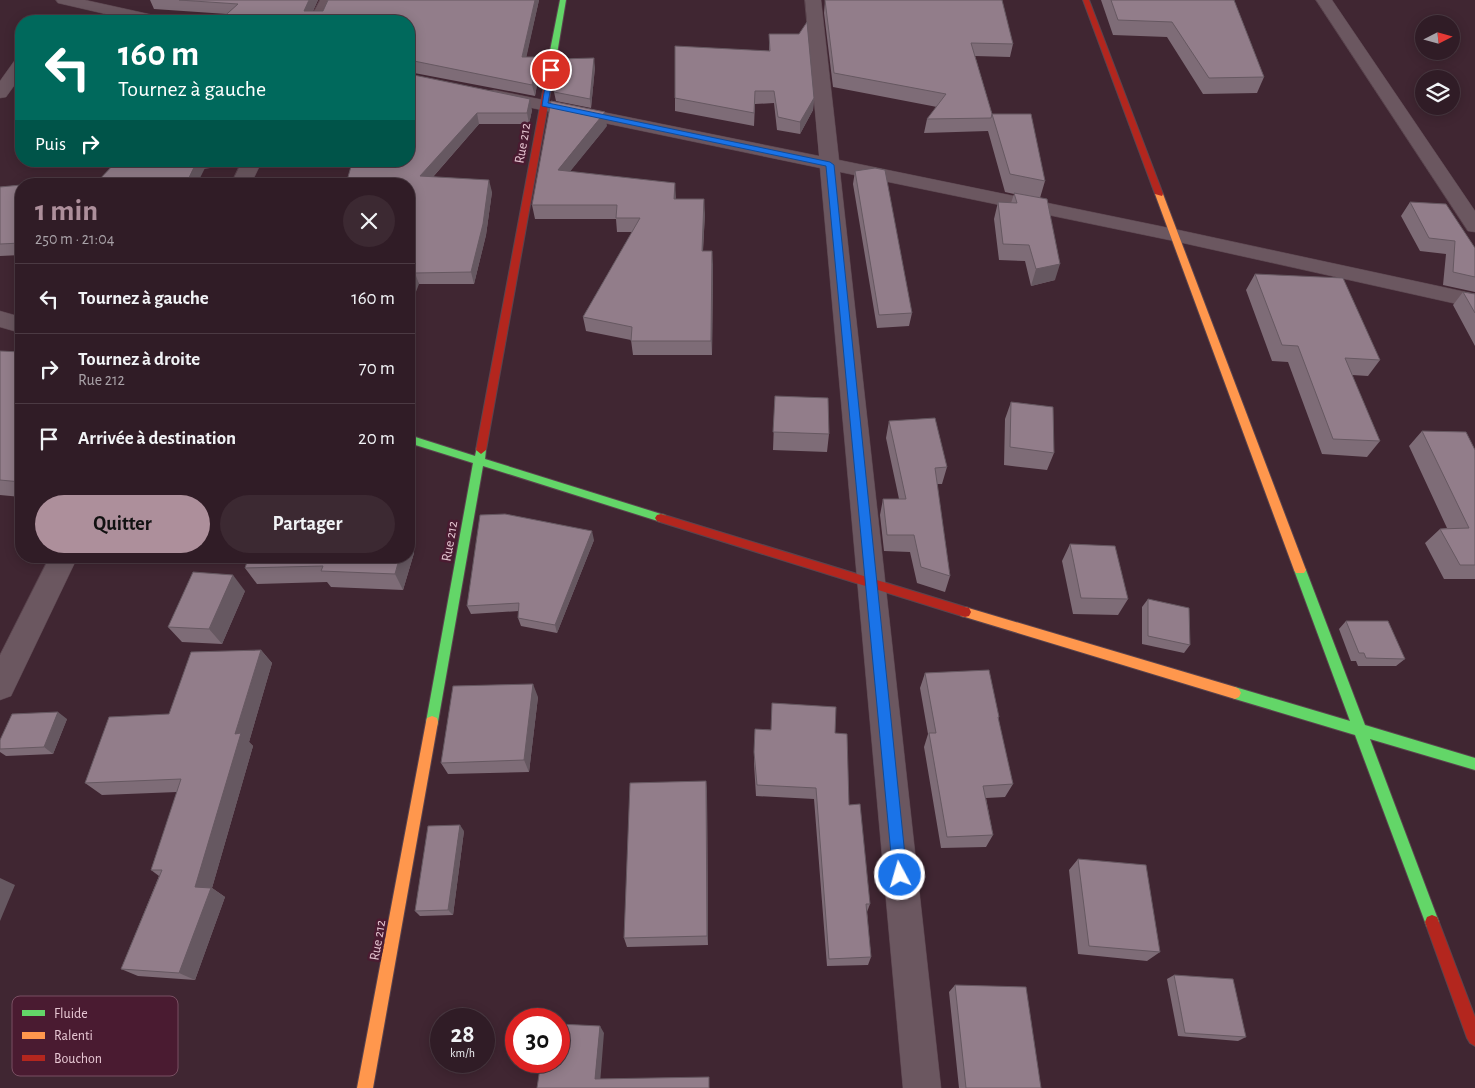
<!DOCTYPE html>
<html lang="fr">
<head>
<meta charset="utf-8">
<style>
  body { margin:0; font-family:"Alegreya Sans",sans-serif; background:#3c2932; color:#f1f3f6; height:100vh; display:flex; flex-direction:column; font-size:19px; white-space:nowrap }
  * { box-sizing:border-box; margin:0 }
  p { font-size:16px; color:#a8a1a7 }
  .icon { flex:none; width:28px; height:28px; fill:none; stroke:currentColor; stroke-width:2; stroke-linecap:round; stroke-linejoin:round }
  .map { position:relative; flex:1; overflow:hidden }
  .details { position:absolute; left:15px; top:178px; width:400px; height:385px; display:flex; flex-direction:column; background:#301c26; border-radius:20px; box-shadow:0 2px 12px #0003,0 0 0 1px #4b3a43 }
  .details>* { flex:none }
  .hud { position:absolute; left:15px; top:15px; width:400px; height:152px; border-radius:20px; box-shadow:0 2px 12px #0003,0 0 0 1px #4b3a43; background:#00695c; color:#fff; overflow:hidden }
  .needle { width:32px; rotate:84deg }
  .controls { position:absolute; left:1415px; top:15px; display:grid; gap:10px }
  .controls a { display:grid; place-items:center; width:45px; height:45px; border-radius:50%; background:#301c26; box-shadow:0 2px 12px #0003,0 0 0 1px #4b3a43; font-size:25px }
  .speed { position:absolute; left:430px; top:1008px; display:flex; gap:10px; font-size:25px; font-weight:700; text-align:center }
  .speed>* { display:grid; place-content:center; width:65px; height:65px; border-radius:50%; background:#301c26; box-shadow:0 2px 12px #0003,0 0 0 1px #4b3a43; line-height:1 }
  .speed small { font-size:12px; font-weight:400 }
  .speed .limit { border:8px solid #d22; background:#fff; color:#111 }
  .pin { position:absolute; display:grid; place-items:center; width:42px; height:42px; color:#fff; margin:-21px; border:2px solid #fff; border-radius:50%; box-shadow:0 1px 5px #0007 }
  .me { position:absolute; width:55px; margin:-28px; rotate:354deg; stroke-linejoin:round; filter:drop-shadow(0 0 4px #0008) }
  .turn { display:flex; align-items:center; gap:18px; height:105px; padding:0 20px; font-size:22px }
  .turn .icon { width:65px; height:65px; stroke-width:2.5 }
  .turn b { display:block; font-size:35px; line-height:42px }
  .then { display:flex; align-items:center; height:48px; padding:0 20px; background:#0003; gap:10px; font-size:19px }
  .round { display:grid; place-items:center; flex:none; width:52px; height:52px; border-radius:26px; background:#3c2932 }
  .headline { display:flex; align-items:center; justify-content:space-between; height:85px; padding:0 20px }
  h1 { font-size:30px; font-weight:600; line-height:38px; color:#ad8f9b }
  .cta { display:flex; gap:10px; margin-top:auto; padding:10px 20px }
  .cta a { flex:1; height:58px; border-radius:30px; background:#ad8f9b; color:#111; font-size:20px; font-weight:600; line-height:58px; text-align:center }
  .cta a+a { background:#3c2932; color:#f1f3f6 }
  ul { padding:0; list-style:none }
  li { display:flex; align-items:center; gap:15px; height:70px; padding:0 20px; border-top:1px solid #4b3a43 }
  li div { flex:1 }
  li b { display:block; font-size:19px }
  li em { font-style:normal }
  .map>svg:first-child { display:block }
  .lines { fill:none; stroke-linecap:round; stroke-linejoin:round }
  .street-casing { stroke:#5a444e; stroke-width:1 }
  .fast-casing { stroke:#5a444e; stroke-width:2 }
  .slow-casing { stroke:#5a444e; stroke-width:2 }
  .jam-casing { stroke:#5a444e; stroke-width:2 }
  .street { fill:#6b5760; fill-rule:evenodd }
  .fast { fill:#63d668; fill-rule:evenodd }
  .slow { fill:#ff974d; fill-rule:evenodd }
  .jam { fill:#b3261e; fill-rule:evenodd }
  .wall { fill:#7e6c77 }
  .shaded-wall { fill:#665861 }
  .building { fill:#927d8a; stroke:#665861 }
  .route { fill:#1a73e8; stroke:#114b97 }
  .labels { text-anchor:middle; stroke-width:5; stroke-linejoin:round; paint-order:stroke }
  .street-label { font-size:14px; fill:#e7c7d3; stroke:#4a1b31 }
  .key { fill:#4a1b31; stroke:#794f62; stroke-width:1 }
  .key-label { font-size:14px; fill:#e7c7d3 }
</style>
</head>
<body>
<div class="map">
<svg width="1475" height="1088" viewBox="0 0 1475 1088">
  <rect width="100%" height="100%" fill="#402632"/>
  <g class="lines">
    <g class="street-casing">
      <path id="street" d="M 56,0 L 85,0 L 162,17 L 164,21 L 136,21 L 58,3 Z
        M 320,0 L 336,0 L 325,21 L 309,21 Z
        M 805,0 L 821,0 L 839,160 L 1174,229 L 1475,294 L 1475,308 L 1174,241 L 840,172 L 941,1088 L 903,1088 L 820,168 L 494,100 L 488,99 L 485,95 L 488,91 L 494,90 L 819,156 Z
        M 1316,0 L 1332,0 L 1475,211 L 1475,232 L 1468,231 Z
        M 21,59 L 21,76 L 6,97 L 0,98 L 0,81 L 15,60 Z
        M 242,161 L 262,161 L 251,184 L 231,184 Z
        M 0,311 L 21,317 L 21,333 L 0,327 Z
        M 50,556 L 78,556 L 11,696 L 0,700 L 0,655 Z"/>
    </g>
    <g class="fast-casing">
      <path id="fast" d="M 560,0 L 566,0 L 555,66 L 551,68 L 547,66 Z
        M 409,435 L 475,456 L 477,447 L 485,447 L 486,450 L 485,459 L 661,514 L 665,515 L 667,518 L 665,521 L 661,522 L 483,466 L 438,722 L 437,726 L 432,728 L 427,726 L 426,722 L 473,463 L 409,443 Z
        M 1300,565 L 1304,567 L 1306,570 L 1365,725 L 1475,758 L 1475,770 L 1370,739 L 1439,922 L 1437,927 L 1432,929 L 1427,927 L 1425,922 L 1355,735 L 1235,699 L 1231,697 L 1229,693 L 1231,689 L 1235,687 L 1350,721 L 1294,570 L 1296,567 Z"/>
    </g>
    <g class="slow-casing">
      <path id="slow" d="M 1156,192 L 1163,194 L 1306,570 L 1304,573 L 1296,573 L 1294,570 L 1155,194 Z
        M 965,607 L 1235,687 L 1239,689 L 1241,693 L 1239,697 L 1235,699 L 965,617 L 961,616 L 959,612 L 961,608 Z
        M 432,716 L 437,718 L 438,722 L 373,1088 L 357,1088 L 426,722 L 427,718 Z"/>
    </g>
    <g class="jam-casing">
      <path id="jam" d="M 1083,0 L 1089,0 L 1163,194 L 1162,196 L 1155,194 Z
        M 548,64 L 555,66 L 486,450 L 481,454 L 476,450 Z
        M 661,514 L 965,607 L 969,608 L 971,612 L 969,616 L 965,617 L 657,521 L 655,518 L 657,515 Z
        M 1432,915 L 1437,917 L 1475,1017 L 1475,1046 L 1470,1043 L 1467,1038 L 1425,922 L 1427,917 Z"/>
    </g>
    <use href="#street" class="street"/>
    <use href="#fast" class="fast"/>
    <use href="#slow" class="slow"/>
    <use href="#jam" class="jam"/>
  </g>
  <path class="wall" d="M 150,0 L 318,0 L 313,11 L 323,11 L 328,0 L 539,0 L 526,57 L 538,57 L 540,68 L 535,96 L 409,72 L 409,21 L 219,21 L 227,14 L 154,9 Z
    M 825,0 L 1013,44 L 1010,57 L 975,56 L 992,114 L 1045,181 L 1040,198 L 1055,280 L 1031,286 L 1025,261 L 999,260 L 994,219 L 998,202 L 1011,203 L 1014,194 L 1005,192 L 988,131 L 924,133 L 927,119 L 937,107 L 833,87 L 824,13 Z
    M 1101,0 L 1234,0 L 1264,77 L 1257,93 L 1203,94 L 1167,37 L 1113,35 Z
    M 769,34 L 814,98 L 813,110 L 800,134 L 777,130 L 774,103 L 755,104 L 754,126 L 675,111 L 675,98 L 769,51 Z
    M 595,67 L 591,108 L 556,101 L 554,92 Z
    M 409,74 L 532,110 L 529,124 L 479,124 L 433,177 L 492,192 L 486,235 L 474,284 L 419,284 L 351,166 L 350,163 Z
    M 607,126 L 570,171 L 676,199 L 705,213 L 703,251 L 713,265 L 712,355 L 633,355 L 631,340 L 586,331 L 583,317 L 632,232 L 617,232 L 616,219 L 535,219 L 532,205 Z
    M 117,161 L 214,161 L 210,168 L 97,182 Z
    M 855,171 L 912,313 L 909,326 L 877,328 L 853,184 Z
    M 21,185 L 21,255 L 0,256 L 0,187 Z
    M 1410,202 L 1475,248 L 1475,292 L 1443,285 L 1446,254 L 1420,251 L 1401,216 Z
    M 1255,274 L 1380,360 L 1368,376 L 1352,375 L 1380,441 L 1367,457 L 1322,454 L 1288,362 L 1272,361 L 1246,290 Z
    M 1463,292 L 1475,294 L 1475,346 L 1453,305 Z
    M 0,351 L 21,352 L 21,497 L 0,495 Z
    M 775,396 L 829,434 L 827,452 L 773,450 Z
    M 1011,402 L 1054,453 L 1047,470 L 1004,465 L 1005,419 Z
    M 889,421 L 947,467 L 942,484 L 937,484 L 950,576 L 945,592 L 917,583 L 910,552 L 884,551 L 880,515 L 883,499 L 899,499 L 886,438 Z
    M 1422,431 L 1475,450 L 1475,579 L 1444,579 L 1425,543 L 1440,529 L 1447,528 L 1409,446 Z
    M 594,540 L 557,633 L 521,626 L 518,618 L 519,611 L 471,614 L 467,606 Z
    M 409,541 L 414,553 L 403,590 L 331,587 L 327,582 L 257,584 L 245,568 L 409,556 Z
    M 1070,544 L 1128,599 L 1118,615 L 1073,614 L 1062,561 Z
    M 245,591 L 222,644 L 182,642 L 168,627 Z
    M 1148,599 L 1190,645 L 1184,653 L 1142,644 L 1142,607 Z
    M 1346,621 L 1405,659 L 1396,666 L 1358,666 L 1356,661 L 1351,661 L 1339,629 Z
    M 261,650 L 272,663 L 249,742 L 253,746 L 212,888 L 225,897 L 195,980 L 138,976 L 121,969 L 159,876 L 151,870 L 177,792 L 102,795 L 85,783 L 169,714 Z
    M 925,673 L 999,717 L 998,719 L 1013,784 L 1005,797 L 986,798 L 993,835 L 986,847 L 941,848 L 924,747 L 928,734 L 920,688 Z
    M 538,697 L 529,772 L 448,774 L 441,763 Z
    M 67,719 L 53,754 L 6,756 L 0,752 L 0,740 Z
    M 755,729 L 835,733 L 849,805 L 870,904 L 867,912 L 871,957 L 868,965 L 827,966 L 814,799 L 756,796 L 754,764 Z
    M 706,781 L 707,794 L 708,945 L 627,947 L 624,938 Z
    M 464,831 L 453,915 L 420,916 L 415,911 Z
    M 1078,859 L 1160,952 L 1147,961 L 1078,954 L 1069,870 Z
    M 1174,975 L 1246,1037 L 1238,1041 L 1178,1036 L 1167,979 Z
    M 955,985 L 1041,1088 L 959,1088 L 949,992 Z"/>
  <path class="shaded-wall" d="M 309,0 L 318,0 L 308,21 L 304,11 Z
    M 535,0 L 539,0 L 524,68 L 522,57 Z
    M 538,57 L 540,68 L 535,96 L 532,85 Z
    M 594,58 L 595,67 L 591,108 L 590,99 Z
    M 814,98 L 813,110 L 800,134 L 800,122 Z
    M 530,99 L 532,110 L 529,124 L 527,113 Z
    M 605,112 L 607,126 L 560,184 L 558,170 Z
    M 477,113 L 479,124 L 424,187 L 420,176 Z
    M 197,161 L 202,161 L 205,168 L 197,184 L 186,184 Z
    M 207,161 L 214,161 L 210,168 Z
    M 489,180 L 492,192 L 486,235 L 474,284 L 471,272 Z
    M 675,183 L 676,197 L 675,213 L 674,199 Z
    M 704,199 L 705,213 L 702,265 L 702,251 Z
    M 712,251 L 713,265 L 712,355 L 711,341 Z
    M 1060,264 L 1055,280 L 1031,286 L 1036,269 Z
    M 415,273 L 419,284 L 409,310 L 409,288 Z
    M 592,531 L 594,540 L 557,633 L 555,625 Z
    M 409,541 L 414,553 L 403,590 L 395,574 L 400,556 L 409,556 Z
    M 233,575 L 245,591 L 222,644 L 209,629 Z
    M 261,650 L 272,663 L 249,742 L 253,746 L 212,888 L 225,897 L 195,980 L 179,973 L 195,887 L 235,734 Z
    M 533,684 L 538,697 L 529,772 L 524,760 Z
    M 58,712 L 67,719 L 53,754 L 44,747 Z
    M 706,781 L 707,794 L 708,945 L 707,936 Z
    M 460,825 L 464,831 L 453,915 L 448,910 Z
    M 0,878 L 15,885 L 0,921 Z
    M 600,1026 L 604,1033 L 600,1084 L 595,1079 Z"/>
  <path class="building" d="M 179,0 L 309,0 L 304,11 L 323,11 L 328,0 L 535,0 L 522,57 L 538,57 L 532,85 L 409,60 L 409,21 L 219,21 L 238,4 Z
    M 825,0 L 1002,0 L 1013,44 L 971,43 L 992,114 L 991,118 L 927,119 L 946,94 L 834,73 Z
    M 1111,0 L 1234,0 L 1264,77 L 1209,78 L 1172,22 L 1118,20 Z
    M 807,22 L 814,98 L 800,122 L 778,117 L 774,91 L 755,91 L 754,113 L 675,98 L 675,46 L 770,51 L 769,34 L 799,34 Z
    M 594,58 L 590,99 L 554,92 L 560,59 Z
    M 409,74 L 530,99 L 527,113 L 477,113 L 420,176 L 489,180 L 483,224 L 471,272 L 415,273 L 409,288 L 409,184 L 346,184 L 352,163 L 350,163 L 350,161 L 409,161 Z
    M 551,101 L 605,112 L 558,170 L 675,183 L 674,199 L 704,199 L 702,251 L 712,251 L 711,341 L 631,341 L 632,327 L 583,317 L 640,218 L 616,218 L 617,205 L 532,205 Z
    M 992,114 L 1031,114 L 1045,181 L 1010,174 Z
    M 117,161 L 197,161 L 186,184 L 57,184 L 97,182 Z
    M 875,168 L 885,170 L 912,313 L 879,315 L 855,171 Z
    M 21,185 L 21,243 L 0,244 L 0,187 Z
    M 1014,193 L 1047,199 L 1060,264 L 1036,269 L 1029,245 L 1003,244 L 998,202 L 1017,203 Z
    M 1410,202 L 1446,204 L 1475,248 L 1475,277 L 1453,272 L 1455,241 L 1429,238 Z
    M 1255,274 L 1343,278 L 1380,360 L 1345,358 L 1380,441 L 1333,439 L 1298,346 L 1282,345 Z
    M 1463,292 L 1475,294 L 1475,313 Z
    M 0,351 L 21,352 L 21,482 L 0,480 Z
    M 775,396 L 828,398 L 829,434 L 773,432 Z
    M 1011,402 L 1053,407 L 1054,453 L 1010,447 Z
    M 935,418 L 947,467 L 935,468 L 950,576 L 921,567 L 914,535 L 887,535 L 883,499 L 906,499 L 889,421 Z
    M 1422,431 L 1466,432 L 1475,450 L 1475,565 L 1460,565 L 1440,529 L 1469,528 Z
    M 505,514 L 592,531 L 555,625 L 518,618 L 519,603 L 467,606 L 480,515 Z
    M 1070,544 L 1115,546 L 1128,599 L 1081,598 Z
    M 249,556 L 400,556 L 395,574 L 321,571 L 323,566 L 245,568 Z
    M 193,572 L 233,575 L 209,629 L 168,627 Z
    M 1148,599 L 1189,608 L 1190,645 L 1148,636 Z
    M 1346,621 L 1388,621 L 1405,659 L 1366,658 L 1364,653 L 1359,653 Z
    M 261,650 L 235,734 L 241,733 L 195,887 L 211,888 L 179,973 L 121,969 L 162,870 L 151,870 L 181,779 L 85,783 L 109,717 L 169,714 L 191,652 Z
    M 989,670 L 999,717 L 998,717 L 1013,784 L 983,786 L 993,835 L 947,837 L 929,733 L 936,733 L 925,673 Z
    M 533,684 L 524,760 L 441,763 L 453,686 Z
    M 772,703 L 836,707 L 835,733 L 847,734 L 849,805 L 860,804 L 870,904 L 866,904 L 871,957 L 829,959 L 816,788 L 757,785 L 754,752 L 755,729 L 771,730 Z
    M 58,712 L 44,747 L 0,749 L 0,740 L 12,714 Z
    M 706,781 L 707,936 L 624,938 L 630,783 Z
    M 460,825 L 448,910 L 415,911 L 428,826 Z
    M 1078,859 L 1146,865 L 1160,952 L 1089,946 Z
    M 1174,975 L 1233,979 L 1246,1037 L 1185,1033 Z
    M 955,985 L 1026,987 L 1041,1088 L 966,1088 Z
    M 559,1024 L 600,1026 L 595,1079 L 709,1077 L 709,1088 L 537,1088 L 541,1061 L 559,1061 Z"/>
  <path class="route" d="M 548,68 L 554,70 L 548,103 L 830,162 L 834,165 L 907,875 L 905,880 L 900,882 L 895,880 L 893,875 L 826,166 L 542,106 Z"/>
  <g class="labels">
    <g class="street-label">
      <text transform="translate(522 143) rotate(-80)" y="5">Rue 212</text>
      <text transform="translate(449 541) rotate(-80)" y="5">Rue 212</text>
      <text transform="translate(377 940) rotate(-80)" y="5">Rue 212</text>
    </g>
  </g>
  <rect x="12" y="996" width="166" height="80" rx="8" class="key"/>
  <rect x="22" y="1010" width="23" height="6" fill="#63d668"/>
  <rect x="22" y="1032" width="23" height="7" fill="#ff974d"/>
  <rect x="22" y="1055" width="23" height="6" fill="#b3261e"/>
  <g class="key-label">
    <text x="54" y="1018">Fluide</text>
    <text x="54" y="1040">Ralenti</text>
    <text x="54" y="1063">Bouchon</text>
  </g>
</svg>
<div class="controls">
<a><svg class="needle" viewBox="-14 -14 28 28"><path d="M0-13l5 13h-10z" fill="#e53935"/><path d="M0 13l5-13h-10z" fill="#a8a1a7"/></svg></a>
<a><svg class="icon" aria-label="layers" viewBox="0 0 24 24"><path d="M12 4l9 5-9 5-9-5zM3 14l9 5 9-5"/></svg></a>
</div>
<div class="speed"><div>28<small>km/h</small></div><div class="limit">30</div></div>
<div class="pin" style="left:551px;top:70px;background:#d93025"><svg class="icon" aria-label="arrive" viewBox="0 0 24 24"><path d="M6 21V4h12l-3 4 3 4H6"/></svg></div>
<svg class="me" style="left:900px;top:875px" viewBox="-20 -20 40 40"><circle r="17" fill="#1a73e8" stroke="#fff" stroke-width="3"/><path d="M0-11L8 9 0 5-8 9z" fill="#fff"/></svg>
<div class="hud">
<div class="turn"><svg class="icon" aria-label="left" viewBox="0 0 24 24"><path d="M17 20v-9H6M10 6l-5 5 5 5"/></svg><div><b>160 m</b>Tournez à gauche</div></div>
<div class="then">Puis<svg class="icon" aria-label="right" viewBox="0 0 24 24"><path d="M7 20v-9h11M14 6l5 5-5 5"/></svg></div>
</div>
<section class="details">
<div class="headline"><div><h1>1 min</h1><p>250 m · 21:04</p></div><a class="round"><svg class="icon" aria-label="close" viewBox="0 0 24 24"><path d="M6 6l12 12M18 6L6 18"/></svg></a></div>
<ul>
<li><svg class="icon" aria-label="left" viewBox="0 0 24 24"><path d="M17 20v-9H6M10 6l-5 5 5 5"/></svg><div><b>Tournez à gauche</b></div><em>160 m</em></li>
<li><svg class="icon" aria-label="right" viewBox="0 0 24 24"><path d="M7 20v-9h11M14 6l5 5-5 5"/></svg><div><b>Tournez à droite</b><p>Rue 212</p></div><em>70 m</em></li>
<li><svg class="icon" aria-label="arrive" viewBox="0 0 24 24"><path d="M6 21V4h12l-3 4 3 4H6"/></svg><div><b>Arrivée à destination</b></div><em>20 m</em></li>
</ul>
<div class="cta"><a>Quitter</a><a>Partager</a></div>
</section>
</div>
</body>
</html>
